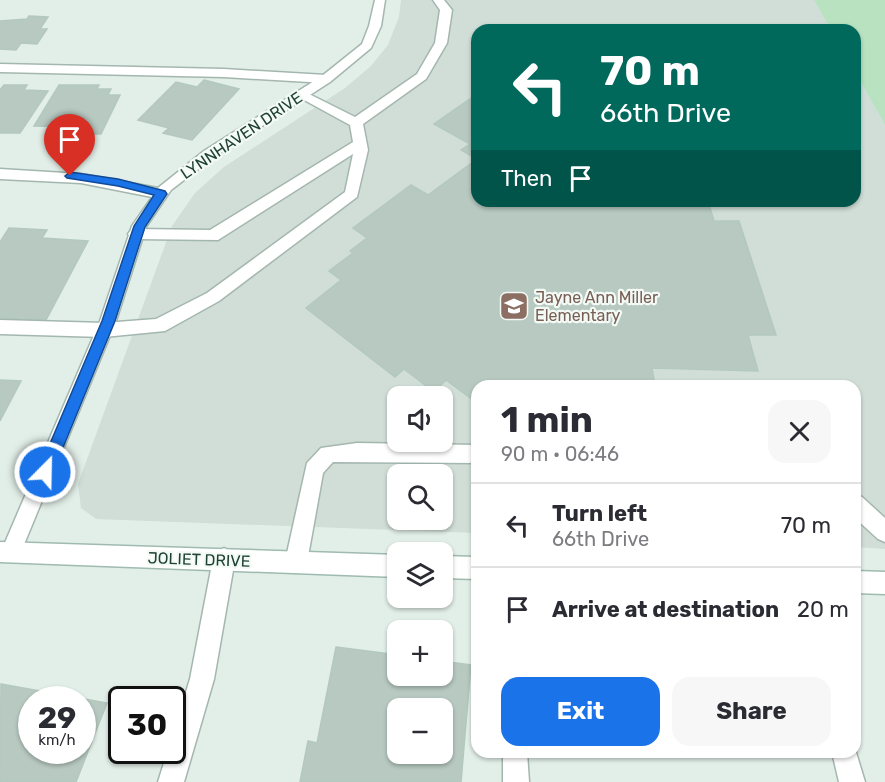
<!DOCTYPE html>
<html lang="en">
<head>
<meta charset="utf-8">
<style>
  body { margin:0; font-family:Rubik,sans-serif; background:#f7f7f7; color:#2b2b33; height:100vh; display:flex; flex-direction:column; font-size:22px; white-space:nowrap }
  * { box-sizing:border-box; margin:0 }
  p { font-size:20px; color:#7c7c81 }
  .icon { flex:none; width:33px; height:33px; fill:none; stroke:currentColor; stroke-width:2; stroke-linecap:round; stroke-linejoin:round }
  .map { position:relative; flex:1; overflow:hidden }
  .side { position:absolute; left:471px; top:380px; width:390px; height:378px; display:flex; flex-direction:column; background:#fff; border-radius:18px; box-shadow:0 2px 4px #0004 }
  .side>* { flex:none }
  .guide { position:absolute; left:471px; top:24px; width:390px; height:183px; border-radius:18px; box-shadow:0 2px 4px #0004; background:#00695c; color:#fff; overflow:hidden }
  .tools { position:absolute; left:387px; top:386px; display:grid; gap:12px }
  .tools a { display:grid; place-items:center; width:66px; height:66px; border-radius:12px; background:#fff; box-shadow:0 2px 4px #0004; font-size:30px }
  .speed { position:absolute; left:18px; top:686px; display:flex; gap:12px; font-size:30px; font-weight:700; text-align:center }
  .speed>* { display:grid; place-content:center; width:78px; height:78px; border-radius:50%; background:#fff; box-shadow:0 2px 4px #0004; line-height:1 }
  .speed small { font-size:15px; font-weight:400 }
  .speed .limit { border:3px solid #111; border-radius:9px; background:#fff; color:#111 }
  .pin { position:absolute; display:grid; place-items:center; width:51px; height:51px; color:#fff; margin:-62px -26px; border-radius:50% 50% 50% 0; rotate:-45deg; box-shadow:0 0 6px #0007 }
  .pin .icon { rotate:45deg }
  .me { position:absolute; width:66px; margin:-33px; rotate:23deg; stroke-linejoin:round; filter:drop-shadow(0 0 4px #0008) }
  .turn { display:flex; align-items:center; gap:21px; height:126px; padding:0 30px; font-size:27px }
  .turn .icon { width:78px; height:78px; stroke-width:2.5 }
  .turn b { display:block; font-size:42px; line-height:51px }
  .then { display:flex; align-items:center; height:57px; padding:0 30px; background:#0003; gap:12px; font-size:22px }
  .round { display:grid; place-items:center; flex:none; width:63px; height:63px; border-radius:18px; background:#f7f7f7 }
  .headline { display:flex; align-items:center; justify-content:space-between; height:102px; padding:0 30px }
  h1 { font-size:36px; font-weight:700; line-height:45px }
  .cta { display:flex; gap:12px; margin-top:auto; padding:12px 30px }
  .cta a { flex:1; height:69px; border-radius:18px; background:#1a73e8; color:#fff; font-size:24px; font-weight:700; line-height:69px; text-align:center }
  .cta a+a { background:#f7f7f7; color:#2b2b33 }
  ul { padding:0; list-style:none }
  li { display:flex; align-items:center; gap:18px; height:84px; padding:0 30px; border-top:2px solid #e1e1e2 }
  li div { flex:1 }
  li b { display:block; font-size:22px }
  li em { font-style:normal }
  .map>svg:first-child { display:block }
  .built { fill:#d0ded7; fill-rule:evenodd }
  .green { fill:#b9e2c1 }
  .building { fill:#b7c9c1; stroke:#b4c9be; stroke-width:1.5; fill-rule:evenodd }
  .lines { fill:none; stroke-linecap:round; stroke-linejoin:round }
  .lane-casing { stroke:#a4b7af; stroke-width:3 }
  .street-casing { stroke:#a4b7af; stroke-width:3 }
  .secondary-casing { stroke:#9fbbaf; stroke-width:3 }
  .lane { fill:#fff; fill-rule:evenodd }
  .street { fill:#fff; fill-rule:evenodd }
  .secondary { fill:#fff; fill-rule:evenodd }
  .route { fill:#1a73e8; stroke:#114b97; stroke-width:1.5 }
  .labels { text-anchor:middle; stroke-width:4.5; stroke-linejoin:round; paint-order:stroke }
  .street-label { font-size:16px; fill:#204236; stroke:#f3faf6 }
  .education-label { font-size:16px; fill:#785e54; stroke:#f3faf6; text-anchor:start }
</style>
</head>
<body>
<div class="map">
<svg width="885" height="782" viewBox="0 0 885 782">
  <rect width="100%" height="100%" fill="#e2eee8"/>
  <path class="built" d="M 401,0 L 814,0 L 831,30 L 477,30 L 477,201 L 855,201 L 855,72 L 885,125 L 885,549 L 855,547 L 855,386 L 477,386 L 477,533 L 96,519 L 81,508 L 78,484 L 172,226 L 195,193 L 224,167 L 345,88 L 371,66 L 388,45 L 399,17 ZM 398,396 L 442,396 L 442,441 L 398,441 ZM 398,474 L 442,474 L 442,519 L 398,519 Z"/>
  <path class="green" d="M 814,0 L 885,0 L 885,125 L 855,72 L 855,30 L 831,30 Z"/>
  <path class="building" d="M 29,16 L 48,17 L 40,29 L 47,29 L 37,44 L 21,43 L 16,50 L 0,49 L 0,21 L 27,19 Z
    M 204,80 L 239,89 L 192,140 L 163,133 L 169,128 L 138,120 L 176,82 L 197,87 Z
    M 4,85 L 27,85 L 24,90 L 48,91 L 20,133 L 0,133 L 0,90 Z
    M 59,85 L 99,85 L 97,89 L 111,89 L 108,95 L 120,95 L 101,134 L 69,134 L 73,127 L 34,126 Z
    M 477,94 L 477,201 L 708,201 L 714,221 L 739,221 L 776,335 L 748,335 L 758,371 L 652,368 L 655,386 L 477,386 L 477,403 L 446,380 L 434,392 L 404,369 L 395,377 L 306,308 L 341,280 L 329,271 L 353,253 L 350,251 L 367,238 L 353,228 L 411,185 L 428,195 L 477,159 L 461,150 L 470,144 L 434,124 Z
    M 9,228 L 47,230 L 42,238 L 88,241 L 46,320 L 0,318 L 0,242 Z
    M 0,380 L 21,381 L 0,421 Z
    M 336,647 L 398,655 L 398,675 L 442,675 L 442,661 L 471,665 L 461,782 L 300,782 L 308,741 L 317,743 ZM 398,708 L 442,708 L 442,753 L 398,753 Z
    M 1,684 L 107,703 L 76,782 L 0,782 ZM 32,699 L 82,699 L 82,750 L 32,750 Z"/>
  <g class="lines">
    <g class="lane-casing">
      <path id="lane" d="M 433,0 L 444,0 L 452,10 L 447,43 L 426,79 L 363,124 L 368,150 L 357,197 L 219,301 L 165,331 L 104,337 L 0,334 L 0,320 L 104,323 L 156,319 L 207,293 L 345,192 L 353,154 L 218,240 L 136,239 L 131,238 L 128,234 L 131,230 L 136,229 L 210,230 L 353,142 L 350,125 L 295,95 L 301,91 L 305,92 L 355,117 L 417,74 L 435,43 L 440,10 Z
        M 0,64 L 224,69 L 326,75 L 332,79 L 326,83 L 224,77 L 0,72 Z
        M 357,443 L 477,445 L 477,463 L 333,462 L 323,473 L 307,562 L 303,569 L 296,573 L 289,569 L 285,562 L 307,463 L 321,448 Z
        M 855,494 L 862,497 L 885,518 L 885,542 L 878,539 L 855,518 Z
        M 503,752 L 527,752 L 529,782 L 503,782 Z"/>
    </g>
    <g class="street-casing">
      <path id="street" d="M 375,0 L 385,0 L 381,26 L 371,48 L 330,82 L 214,157 L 171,190 L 146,227 L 116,321 L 18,559 L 11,562 L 4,559 L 1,552 L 100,321 L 132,226 L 152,197 L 81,183 L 0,179 L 0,169 L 81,174 L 158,188 L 204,151 L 322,76 L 362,44 L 369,26 Z
        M 224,548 L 231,552 L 235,559 L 214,679 L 184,782 L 158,782 L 168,750 L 172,750 L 172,737 L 190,679 L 213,559 L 217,552 Z
        M 855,749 L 865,782 L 839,782 L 832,752 L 855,752 Z"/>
    </g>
    <g class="secondary-casing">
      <path id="secondary" d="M 0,542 L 398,555 L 398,577 L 0,562 Z
        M 442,556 L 477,557 L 477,579 L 442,578 Z
        M 855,571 L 885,572 L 885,594 L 855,593 Z"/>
    </g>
    <use href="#lane" class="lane"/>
    <use href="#street" class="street"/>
    <use href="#secondary" class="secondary"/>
  </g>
  <path class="route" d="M 70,172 L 118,179 L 165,191 L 167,194 L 145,227 L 115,321 L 53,472 L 50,476 L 45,478 L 40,476 L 38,472 L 102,321 L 134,226 L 154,195 L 118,186 L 67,178 L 65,176 Z"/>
  <defs>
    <g id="school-square" transform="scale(1.5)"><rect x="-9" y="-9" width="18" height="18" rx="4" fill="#8d6e63" stroke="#f3faf6"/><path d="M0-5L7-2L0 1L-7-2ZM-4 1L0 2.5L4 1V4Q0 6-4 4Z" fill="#fff"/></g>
  </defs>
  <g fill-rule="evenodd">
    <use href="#school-square" x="514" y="306"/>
  </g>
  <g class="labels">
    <g class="street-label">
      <text transform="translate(241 135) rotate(-34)" y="6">LYNNHAVEN DRIVE</text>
      <text transform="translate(199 559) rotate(2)" y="6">JOLIET DRIVE</text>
    </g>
    <g class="education-label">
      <text x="535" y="303">Jayne Ann Miller<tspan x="535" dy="18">Elementary</tspan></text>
    </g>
  </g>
</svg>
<div class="tools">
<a><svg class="icon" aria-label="sound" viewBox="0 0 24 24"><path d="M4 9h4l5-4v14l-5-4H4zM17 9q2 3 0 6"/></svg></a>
<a><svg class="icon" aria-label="search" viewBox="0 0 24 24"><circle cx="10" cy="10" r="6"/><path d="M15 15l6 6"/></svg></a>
<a><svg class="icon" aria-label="layers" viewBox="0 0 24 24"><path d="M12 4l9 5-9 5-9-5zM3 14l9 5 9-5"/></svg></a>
<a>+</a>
<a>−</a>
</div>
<div class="speed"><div>29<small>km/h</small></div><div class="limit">30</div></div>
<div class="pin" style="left:70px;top:176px;background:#d93025"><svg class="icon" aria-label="arrive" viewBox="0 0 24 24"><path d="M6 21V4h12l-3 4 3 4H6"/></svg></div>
<svg class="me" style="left:45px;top:472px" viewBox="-20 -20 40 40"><circle r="17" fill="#1a73e8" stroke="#fff" stroke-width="3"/><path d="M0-11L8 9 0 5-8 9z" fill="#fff"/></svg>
<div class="guide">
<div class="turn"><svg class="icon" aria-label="left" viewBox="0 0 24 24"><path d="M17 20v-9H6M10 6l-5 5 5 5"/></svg><div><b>70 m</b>66th Drive</div></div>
<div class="then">Then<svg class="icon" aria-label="arrive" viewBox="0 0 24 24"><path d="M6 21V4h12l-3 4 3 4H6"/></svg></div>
</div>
<section class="side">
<div class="headline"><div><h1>1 min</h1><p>90 m · 06:46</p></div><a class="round"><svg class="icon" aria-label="close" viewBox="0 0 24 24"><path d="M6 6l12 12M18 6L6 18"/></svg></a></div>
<ul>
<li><svg class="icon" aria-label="left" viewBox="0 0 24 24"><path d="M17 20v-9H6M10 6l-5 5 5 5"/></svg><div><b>Turn left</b><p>66th Drive</p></div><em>70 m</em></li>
<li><svg class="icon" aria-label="arrive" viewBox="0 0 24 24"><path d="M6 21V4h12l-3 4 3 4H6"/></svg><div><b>Arrive at destination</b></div><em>20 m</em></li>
</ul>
<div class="cta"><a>Exit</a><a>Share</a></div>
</section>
</div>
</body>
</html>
